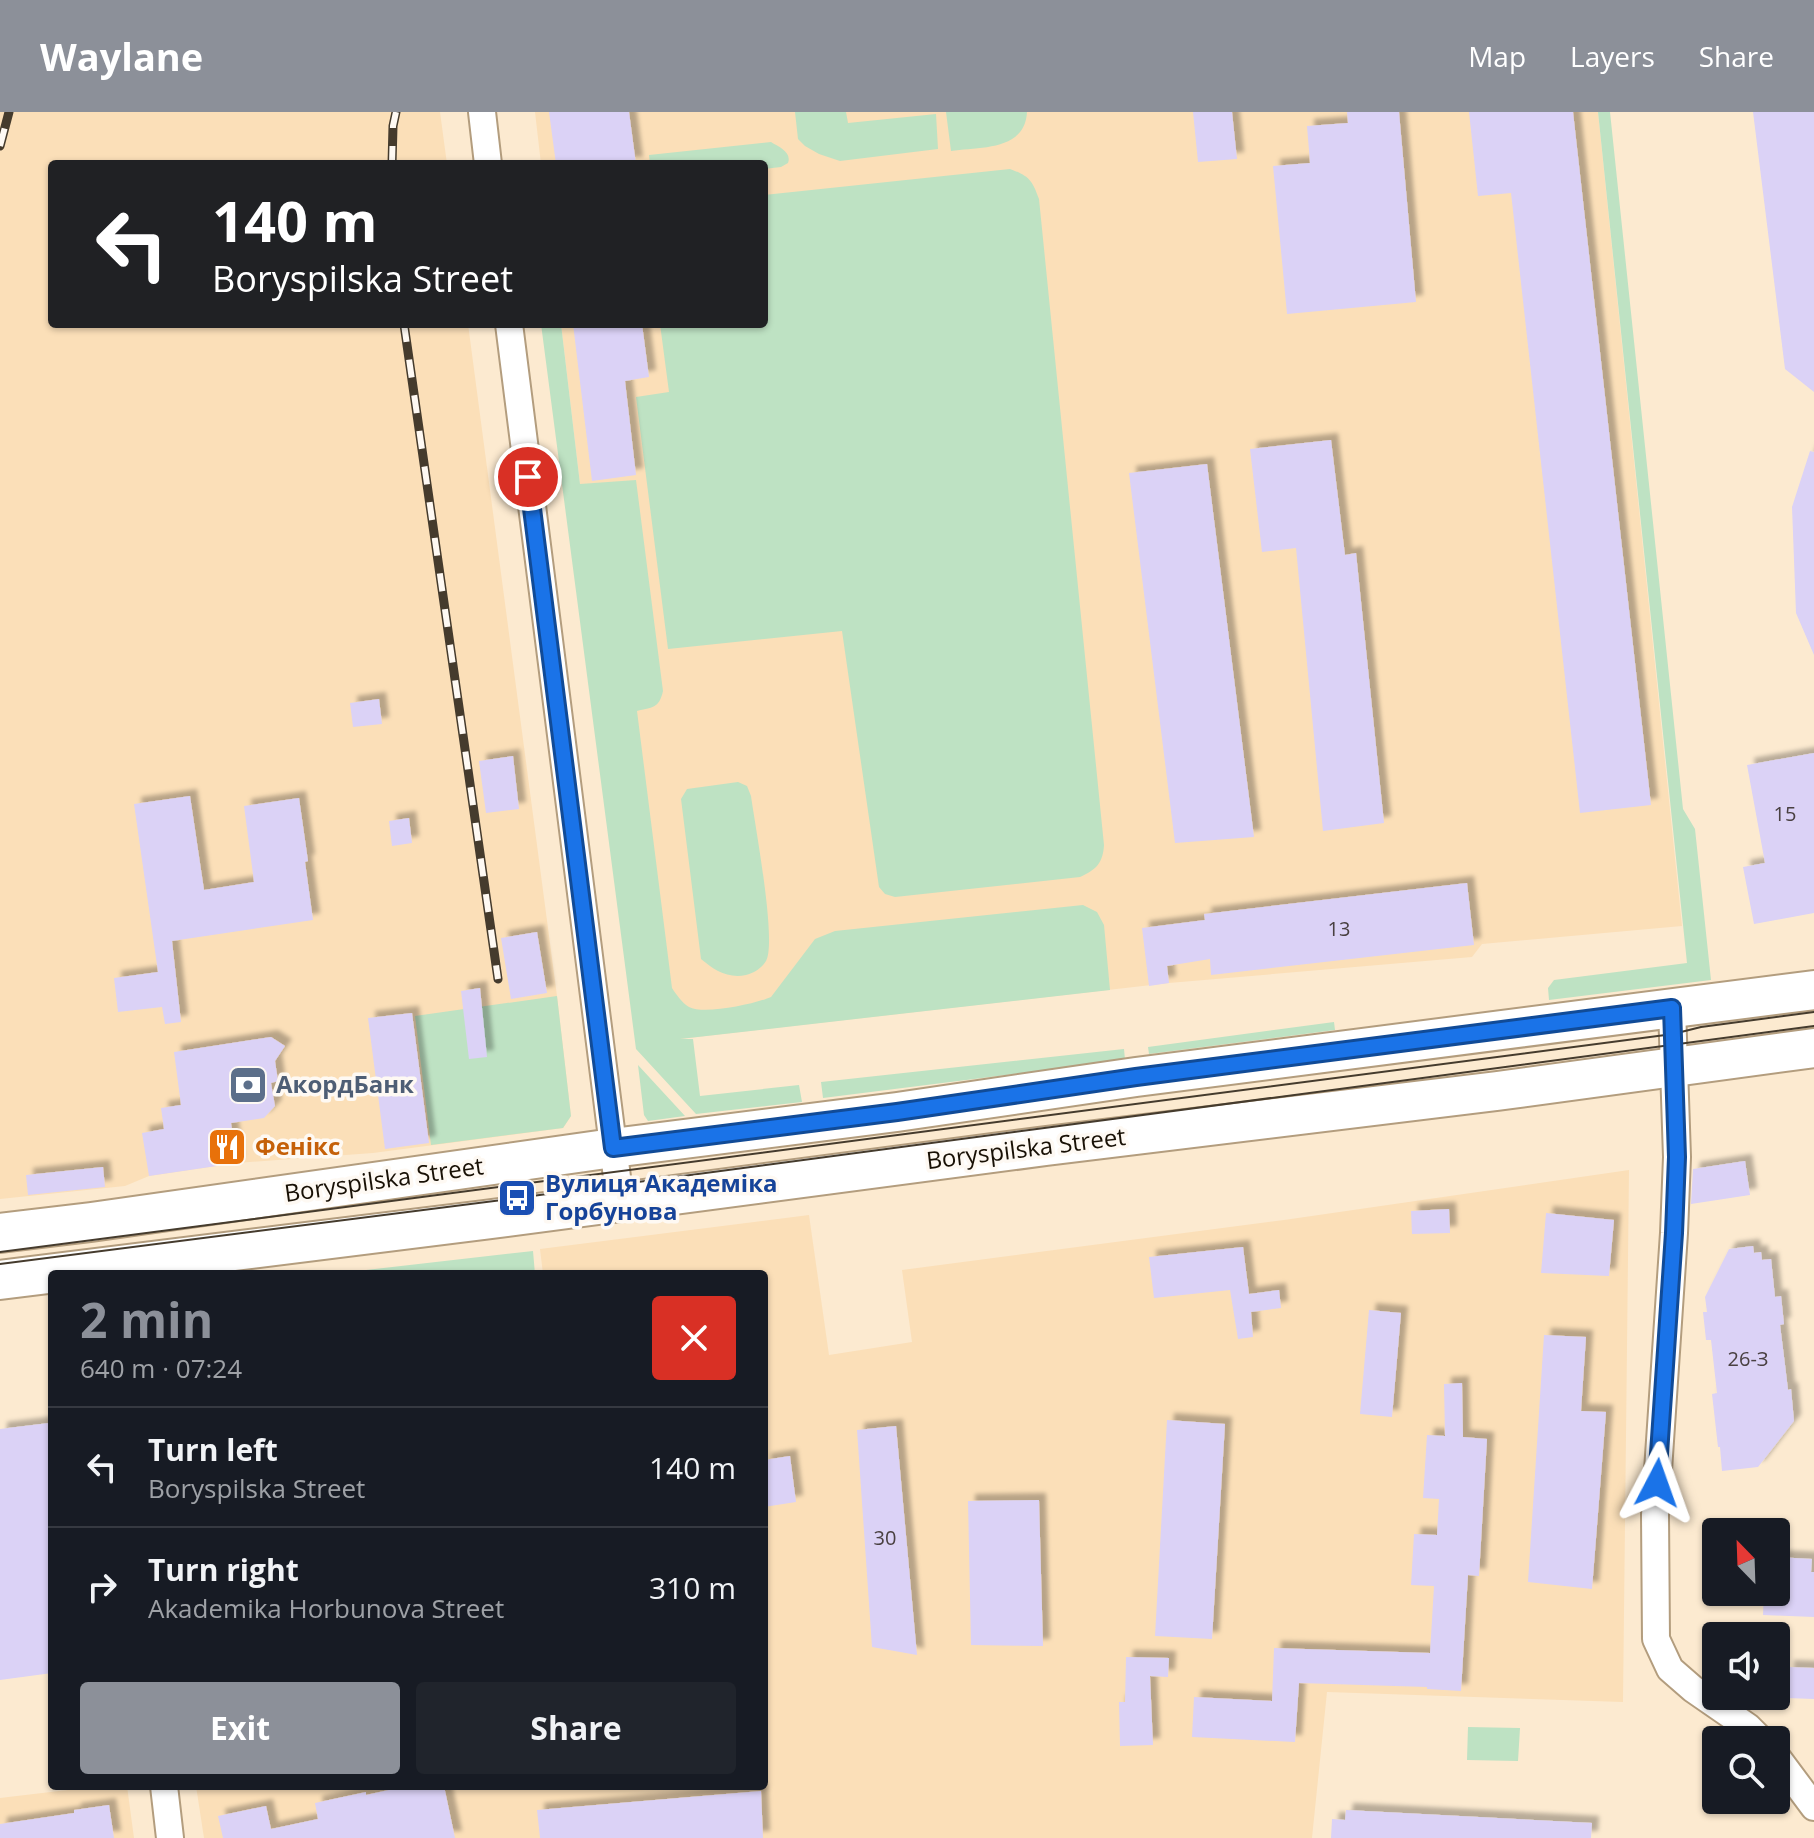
<!DOCTYPE html>
<html lang="en">
<head>
<meta charset="utf-8">
<style>
  body { margin:0; font-family:"Open Sans",sans-serif; background:#20242c; color:#f1f3f6; height:100vh; display:flex; flex-direction:column; font-size:30px; white-space:nowrap }
  * { box-sizing:border-box; margin:0 }
  p { font-size:26px; color:#9ea1a6 }
  .icon { flex:none; width:44px; height:44px; fill:none; stroke:currentColor; stroke-width:2; stroke-linecap:round; stroke-linejoin:round }
  .map { position:relative; flex:1; overflow:hidden }
  .drawer { position:absolute; left:48px; top:1158px; width:720px; height:520px; display:flex; flex-direction:column; background:#171b24; border-radius:8px; box-shadow:0 2px 6px #0004 }
  .drawer>* { flex:none }
  .banner { position:absolute; left:48px; top:48px; width:720px; height:168px; border-radius:8px; box-shadow:0 2px 6px #0004; background:#202124; color:#fff; overflow:hidden }
  .needle { width:52px; rotate:337deg }
  .tools { position:absolute; left:1702px; top:1406px; display:grid; gap:16px }
  .tools a { display:grid; place-items:center; width:88px; height:88px; border-radius:8px; background:#171b24; box-shadow:0 2px 6px #0004; font-size:40px }
  .pin { position:absolute; display:grid; place-items:center; width:68px; height:68px; color:#fff; margin:-34px; border:4px solid #fff; border-radius:50%; box-shadow:0 2px 8px #0007 }
  .me { position:absolute; width:88px; margin:-44px; rotate:4deg; stroke-linejoin:round; filter:drop-shadow(0 0 6px #0008) }
  .turn { display:flex; align-items:center; gap:28px; height:168px; padding:0 32px; font-size:36px }
  .turn .icon { width:104px; height:104px; stroke-width:2.5 }
  .turn b { display:block; font-size:56px; line-height:68px }
  .round { display:grid; place-items:center; flex:none; width:84px; height:84px; border-radius:8px; background:#20242c }
  .overview { display:flex; align-items:center; justify-content:space-between; height:136px; padding:0 32px }
  h1 { font-size:48px; font-weight:700; line-height:60px; color:#8c9099 }
  .primary-button { display:flex; gap:16px; margin-top:auto; padding:16px 32px }
  .primary-button a { flex:1; height:92px; border-radius:8px; background:#8c9099; color:#fff; font-size:32px; font-weight:700; line-height:92px; text-align:center }
  .primary-button a+a { background:#20242c; color:#f1f3f6 }
  ul { padding:0; list-style:none }
  li { display:flex; align-items:center; gap:24px; height:120px; padding:0 32px; border-top:2px solid #363941 }
  li div { flex:1 }
  li b { display:block; font-size:30px }
  li em { font-style:normal }
  header { display:flex; align-items:center; gap:48px; box-sizing:border-box; height:112px; padding:0 40px; background:#8c9099; color:#fff }
  header strong { font-size:38px }
  nav { display:flex; gap:44px; margin-inline-start:auto; font-size:28px }
  .map>svg:first-child { display:block }
  .built { fill:#fbdfb8 }
  .green { fill:#bee2c3 }
  .building { fill:#dbd2f6; filter:url(#shadow) }
  .lines { fill:none; stroke-linecap:round; stroke-linejoin:round }
  .street-casing { stroke:#b39d7e; stroke-width:30 }
  .secondary-casing { stroke:#b39d7e; stroke-width:42 }
  .street { stroke:#fff; stroke-width:26 }
  .secondary { stroke:#fff; stroke-width:38 }
  .tram { stroke:#453b2d; stroke-width:2 }
  .rail-casing { stroke:#453b2d; stroke-width:9 }
  .rail { stroke:#fef9f3; stroke-width:6; stroke-dasharray:18; stroke-linecap:butt }
  .route-casing { stroke:#114b97; stroke-width:20 }
  .route { stroke:#1a73e8; stroke-width:14 }
  .labels { text-anchor:middle; stroke-width:7; stroke-linejoin:round; paint-order:stroke }
  .number-label { font-size:20px; fill:#494041 }
  .service-label { font-size:24px; font-weight:bold; fill:#4e5e75; stroke:#fef9f3; text-anchor:start }
  .food-label { font-size:24px; font-weight:bold; fill:#c56008; stroke:#fef9f3; text-anchor:start }
  .street-label { font-size:24px; fill:#181005; stroke:#fef9f3 }
  .transit-label { font-size:24px; font-weight:bold; fill:#164399; stroke:#fef9f3; text-anchor:start }
</style>
</head>
<body>
<header>
<strong>Waylane</strong>
<nav><a>Map</a><a>Layers</a><a>Share</a></nav>
</header>
<div class="map">
<svg width="1814" height="1726" viewBox="0 0 1814 1726">
  <defs>
    <filter id="shadow"><feDropShadow dx="7" dy="-7" stdDeviation="2" flood-color="#0004"/></filter>
  </defs>
  <rect width="100%" height="100%" fill="#fcead0"/>
  <path class="built" d="M 0,0 L 440,0 L 447,52 L 52,52 L 52,212 L 468,212 L 557,884 L 571,1004 L 563,1016 L 373,1041 L 237,1051 L 149,1064 L 125,1074 L 0,1087 Z
    M 535,0 L 1598,0 L 1682,814 L 1482,832 L 1472,845 L 1169,871 L 662,929 L 645,919 L 561,212 L 764,212 L 764,52 L 541,52 Z
    M 1629,1058 L 1623,1590 L 1327,1580 L 1312,1726 L 204,1726 L 196,1674 L 764,1674 L 764,1162 L 543,1162 L 540,1137 L 809,1103 L 829,1243 L 912,1230 L 902,1158 L 1284,1108 Z
    M 101,1674 L 127,1674 L 134,1726 L 0,1726 L 0,1686 Z"/>
  <path class="green" d="M 795,0 L 846,0 L 848,11 L 936,2 L 938,37 L 840,49 L 819,42 L 805,34 L 798,27 Z
    M 946,0 L 1027,0 C 1025,39 980,35 951,39 Z
    M 1598,0 L 1610,0 L 1683,697 L 1695,717 L 1711,868 L 1549,888 L 1548,876 L 1554,868 L 1687,851 Z
    M 771,30 C 779,35 792,40 788,51 L 781,55 L 764,57 L 764,52 L 650,52 L 649,43 Z
    M 1010,57 C 1029,64 1032,68 1039,87 L 1104,733 C 1103,751 1096,758 1080,765 L 895,785 L 885,782 L 879,775 L 842,519 L 668,537 L 636,285 L 669,280 L 660,212 L 764,212 L 764,83 Z
    M 541,212 L 561,212 L 580,372 L 636,368 L 663,579 C 659,597 652,595 637,599 L 672,876 C 676,882 682,891 689,895 C 704,903 755,892 771,885 L 815,827 L 835,819 L 1083,793 L 1097,800 L 1104,813 L 1110,878 L 680,927 L 693,927 L 700,984 L 799,973 L 802,990 L 696,1002 L 636,937 Z
    M 738,670 L 747,674 L 751,684 C 755,713 777,830 766,849 C 761,857 754,861 746,863 C 728,867 714,858 701,847 L 681,687 L 687,677 Z
    M 557,884 L 571,1004 L 563,1016 L 431,1033 L 415,904 Z
    M 1334,910 L 1335,918 L 1149,942 L 1148,935 Z
    M 1124,937 L 1125,948 L 823,986 L 821,970 Z
    M 638,953 L 685,1004 L 648,1009 L 644,1003 Z
    M 533,1139 L 535,1162 L 331,1162 Z
    M 1468,1615 L 1520,1616 L 1518,1649 L 1467,1648 Z"/>
  <path class="building" d="M 549,0 L 629,0 L 636,52 L 556,52 Z
    M 1193,0 L 1232,0 L 1237,47 L 1198,50 Z
    M 1347,0 L 1399,0 L 1416,190 L 1287,202 L 1273,54 L 1310,51 L 1307,14 L 1348,11 Z
    M 1469,0 L 1573,0 L 1651,693 L 1580,701 L 1511,81 L 1478,84 Z
    M 1753,0 L 1814,0 L 1814,280 L 1785,257 Z
    M 573,212 L 642,212 L 649,265 L 625,269 L 636,363 L 592,369 Z
    M 1331,328 L 1345,443 L 1356,441 L 1384,711 L 1323,719 L 1296,436 L 1262,440 L 1250,337 Z
    M 1810,339 L 1814,340 L 1814,543 L 1796,501 L 1792,395 Z
    M 1207,352 L 1254,725 L 1175,731 L 1129,361 Z
    M 379,587 L 382,612 L 353,615 L 350,591 Z
    M 1814,641 L 1814,801 L 1754,812 L 1743,755 L 1765,751 L 1747,653 Z
    M 513,644 L 519,697 L 486,701 L 479,649 Z
    M 190,684 L 204,778 L 254,770 L 244,694 L 299,686 L 308,749 L 305,750 L 313,808 L 172,829 L 181,910 L 165,912 L 162,895 L 118,900 L 114,866 L 158,860 L 134,692 Z
    M 409,706 L 412,731 L 392,734 L 389,709 Z
    M 1467,771 L 1474,833 L 1211,863 L 1210,847 L 1167,854 L 1169,871 L 1149,874 L 1142,816 L 1205,808 L 1204,802 Z
    M 537,820 L 547,881 L 511,887 L 501,826 Z
    M 480,876 L 487,945 L 469,947 L 461,879 Z
    M 412,901 L 429,1031 L 385,1037 L 368,906 Z
    M 271,925 L 285,934 L 275,949 L 278,969 L 271,971 L 275,994 L 264,1006 L 231,1011 L 237,1051 L 149,1064 L 142,1021 L 164,1017 L 161,996 L 181,993 L 174,940 Z
    M 1745,1049 L 1750,1083 L 1691,1092 L 1693,1057 Z
    M 103,1055 L 105,1075 L 28,1083 L 26,1063 Z
    M 1449,1097 L 1450,1121 L 1412,1122 L 1411,1099 Z
    M 1546,1101 L 1614,1108 L 1609,1164 L 1541,1161 Z
    M 1753,1134 L 1754,1141 L 1761,1140 L 1762,1148 L 1771,1147 L 1775,1185 L 1781,1184 L 1784,1212 L 1780,1213 L 1785,1253 L 1788,1278 L 1791,1277 L 1794,1309 L 1758,1355 L 1722,1359 L 1720,1335 L 1718,1335 L 1712,1282 L 1717,1281 L 1711,1228 L 1706,1228 L 1703,1200 L 1707,1200 L 1705,1185 L 1729,1137 Z
    M 1243,1135 L 1249,1182 L 1279,1178 L 1281,1196 L 1251,1200 L 1253,1225 L 1238,1227 L 1230,1178 L 1154,1186 L 1149,1145 Z
    M 1369,1198 L 1401,1201 L 1392,1305 L 1360,1302 Z
    M 1544,1223 L 1586,1225 L 1581,1299 L 1606,1300 L 1592,1477 L 1528,1470 Z
    M 1462,1271 L 1463,1325 L 1487,1327 L 1479,1464 L 1468,1463 L 1461,1579 L 1427,1577 L 1427,1575 L 1299,1571 L 1295,1630 L 1192,1625 L 1194,1585 L 1272,1589 L 1274,1536 L 1430,1541 L 1434,1474 L 1411,1473 L 1414,1422 L 1437,1423 L 1439,1387 L 1423,1386 L 1427,1323 L 1445,1324 L 1444,1272 Z
    M 1167,1308 L 1225,1312 L 1212,1527 L 1155,1524 Z
    M 49,1311 L 52,1331 L 52,1561 L 0,1568 L 0,1317 Z
    M 896,1314 L 917,1543 L 872,1535 L 857,1318 Z
    M 790,1344 L 796,1390 L 764,1395 L 764,1348 Z
    M 1039,1388 L 1043,1534 L 971,1533 L 968,1389 Z
    M 1776,1445 L 1812,1447 L 1811,1460 L 1814,1460 L 1814,1505 L 1763,1503 L 1764,1480 L 1776,1480 Z
    M 1126,1545 L 1169,1546 L 1168,1565 L 1150,1564 L 1153,1633 L 1120,1634 L 1119,1590 L 1125,1590 Z
    M 1787,1555 L 1814,1556 L 1814,1587 L 1786,1586 Z
    M 407,1674 L 444,1674 L 455,1726 L 223,1726 L 218,1704 L 266,1694 L 271,1717 L 318,1707 L 315,1691 L 366,1680 L 366,1683 Z
    M 761,1679 L 763,1726 L 540,1726 L 537,1698 Z
    M 109,1693 L 114,1726 L 0,1726 L 0,1712 L 74,1701 L 74,1698 Z
    M 1346,1698 L 1592,1711 L 1591,1726 L 1331,1726 L 1332,1707 L 1345,1708 Z"/>
  <g class="lines">
    <g class="street-casing">
      <path id="street" d="M 482,0 L 488,52
        M 509,212 L 620,1089
        M 1672,896 L 1677,1045 L 1674,1121 L 1655,1403 L 1656,1527 L 1670,1557 L 1693,1577 L 1748,1615 L 1761,1628
        M 1776,1644 L 1814,1695
        M 164,1674 L 170,1726"/>
    </g>
    <g class="secondary-casing">
      <path id="secondary" d="M 0,1121 L 91,1110 L 613,1036 L 897,1000 L 1136,965 L 1814,878
        M 0,1168 L 484,1108 L 1046,1034 L 1497,979 L 1814,936"/>
    </g>
    <use href="#street" class="street"/>
    <use href="#secondary" class="secondary"/>
    <path class="tram" d="M 0,1140 L 1673,922 L 1701,915 L 1814,900
      M 0,1152 L 517,1086 L 1814,914"/>
    <g class="rail-casing">
      <path id="rail" d="M 0,34 L 9,0
        M 392,52 L 393,14 L 396,0
        M 404,212 L 498,867"/>
    </g>
    <use href="#rail" class="rail"/>
  </g>
  <g class="lines">
    <g class="route-casing">
      <path id="route" d="M 528,365 L 613,1036 L 897,1000 L 1136,965 L 1672,896 L 1677,1045 L 1674,1121 L 1657,1371"/>
    </g>
    <use href="#route" class="route"/>
  </g>
  <defs>
    <g id="bank-square" transform="scale(2)"><rect x="-9" y="-9" width="18" height="18" rx="4" fill="#5c6f8a" stroke="#fef9f3"/><path d="M-6-4H6V4H-6ZM0-2.3a2.3 2.3 0 1 0 0 4.6a2.3 2.3 0 1 0 0-4.6Z" fill="#fff"/></g>
    <g id="restaurant-square" transform="scale(2)"><rect x="-9" y="-9" width="18" height="18" rx="4" fill="#e8710a" stroke="#fef9f3"/><path d="M-5-6h1v4h1v-4h1v4h1v-4h1v5L-1.5 .5V6h-2V.5L-5-1ZM5-6V6H3V1.5H1.5Q1.5-4 5-6Z" fill="#fff"/></g>
    <g id="bus-square" transform="scale(2)"><rect x="-9" y="-9" width="18" height="18" rx="4" fill="#1a4fb4" stroke="#fef9f3"/><path d="M-5-6H5V4H4V6H2V4H-2V6H-4V4H-5ZM-3.5-4V0h7V-4ZM-3.5 1.2v1.5H-2V1.2ZM2 1.2v1.5H3.5V1.2Z" fill="#fff"/></g>
  </defs>
  <g fill-rule="evenodd">
    <use href="#bank-square" x="248" y="973"/>
    <use href="#restaurant-square" x="227" y="1035"/>
    <use href="#bus-square" x="517" y="1086"/>
  </g>
  <g class="labels">
    <g class="number-label">
      <text x="1785" y="709">15</text>
      <text x="1339" y="824">13</text>
      <text x="1748" y="1254">26-З</text>
      <text x="885" y="1433">30</text>
    </g>
    <g class="service-label">
      <text x="276" y="981">АкордБанк</text>
    </g>
    <g class="food-label">
      <text x="255" y="1043">Фенікс</text>
    </g>
    <g class="street-label">
      <text transform="translate(1026 1037) rotate(-7)" y="8">Boryspilska Street</text>
      <text transform="translate(384 1068) rotate(-8)" y="8">Boryspilska Street</text>
    </g>
    <g class="transit-label">
      <text x="545" y="1080">Вулиця Академіка<tspan x="545" dy="28">Горбунова</tspan></text>
    </g>
  </g>
</svg>
<div class="tools">
<a><svg class="needle" viewBox="-14 -14 28 28"><path d="M0-13l5 13h-10z" fill="#e53935"/><path d="M0 13l5-13h-10z" fill="#9ea1a6"/></svg></a>
<a><svg class="icon" aria-label="sound" viewBox="0 0 24 24"><path d="M4 9h4l5-4v14l-5-4H4zM17 9q2 3 0 6"/></svg></a>
<a><svg class="icon" aria-label="search" viewBox="0 0 24 24"><circle cx="10" cy="10" r="6"/><path d="M15 15l6 6"/></svg></a>
</div>
<div class="pin" style="left:528px;top:365px;background:#d93025"><svg class="icon" aria-label="arrive" viewBox="0 0 24 24"><path d="M6 21V4h12l-3 4 3 4H6"/></svg></div>
<svg class="me" style="left:1657px;top:1371px" viewBox="-20 -20 40 40"><path d="M0-17L14 15 0 8-14 15z" fill="#1a73e8" stroke="#fff" stroke-width="4"/></svg>
<div class="banner">
<div class="turn"><svg class="icon" aria-label="left" viewBox="0 0 24 24"><path d="M17 20v-9H6M10 6l-5 5 5 5"/></svg><div><b>140 m</b>Boryspilska Street</div></div>
</div>
<section class="drawer">
<div class="overview"><div><h1>2 min</h1><p>640 m · 07:24</p></div><a class="round" style="background:#d93025;color:#fff"><svg class="icon" aria-label="close" viewBox="0 0 24 24"><path d="M6 6l12 12M18 6L6 18"/></svg></a></div>
<ul>
<li><svg class="icon" aria-label="left" viewBox="0 0 24 24"><path d="M17 20v-9H6M10 6l-5 5 5 5"/></svg><div><b>Turn left</b><p>Boryspilska Street</p></div><em>140 m</em></li>
<li><svg class="icon" aria-label="right" viewBox="0 0 24 24"><path d="M7 20v-9h11M14 6l5 5-5 5"/></svg><div><b>Turn right</b><p>Akademika Horbunova Street</p></div><em>310 m</em></li>
</ul>
<div class="primary-button"><a>Exit</a><a>Share</a></div>
</section>
</div>
</body>
</html>
